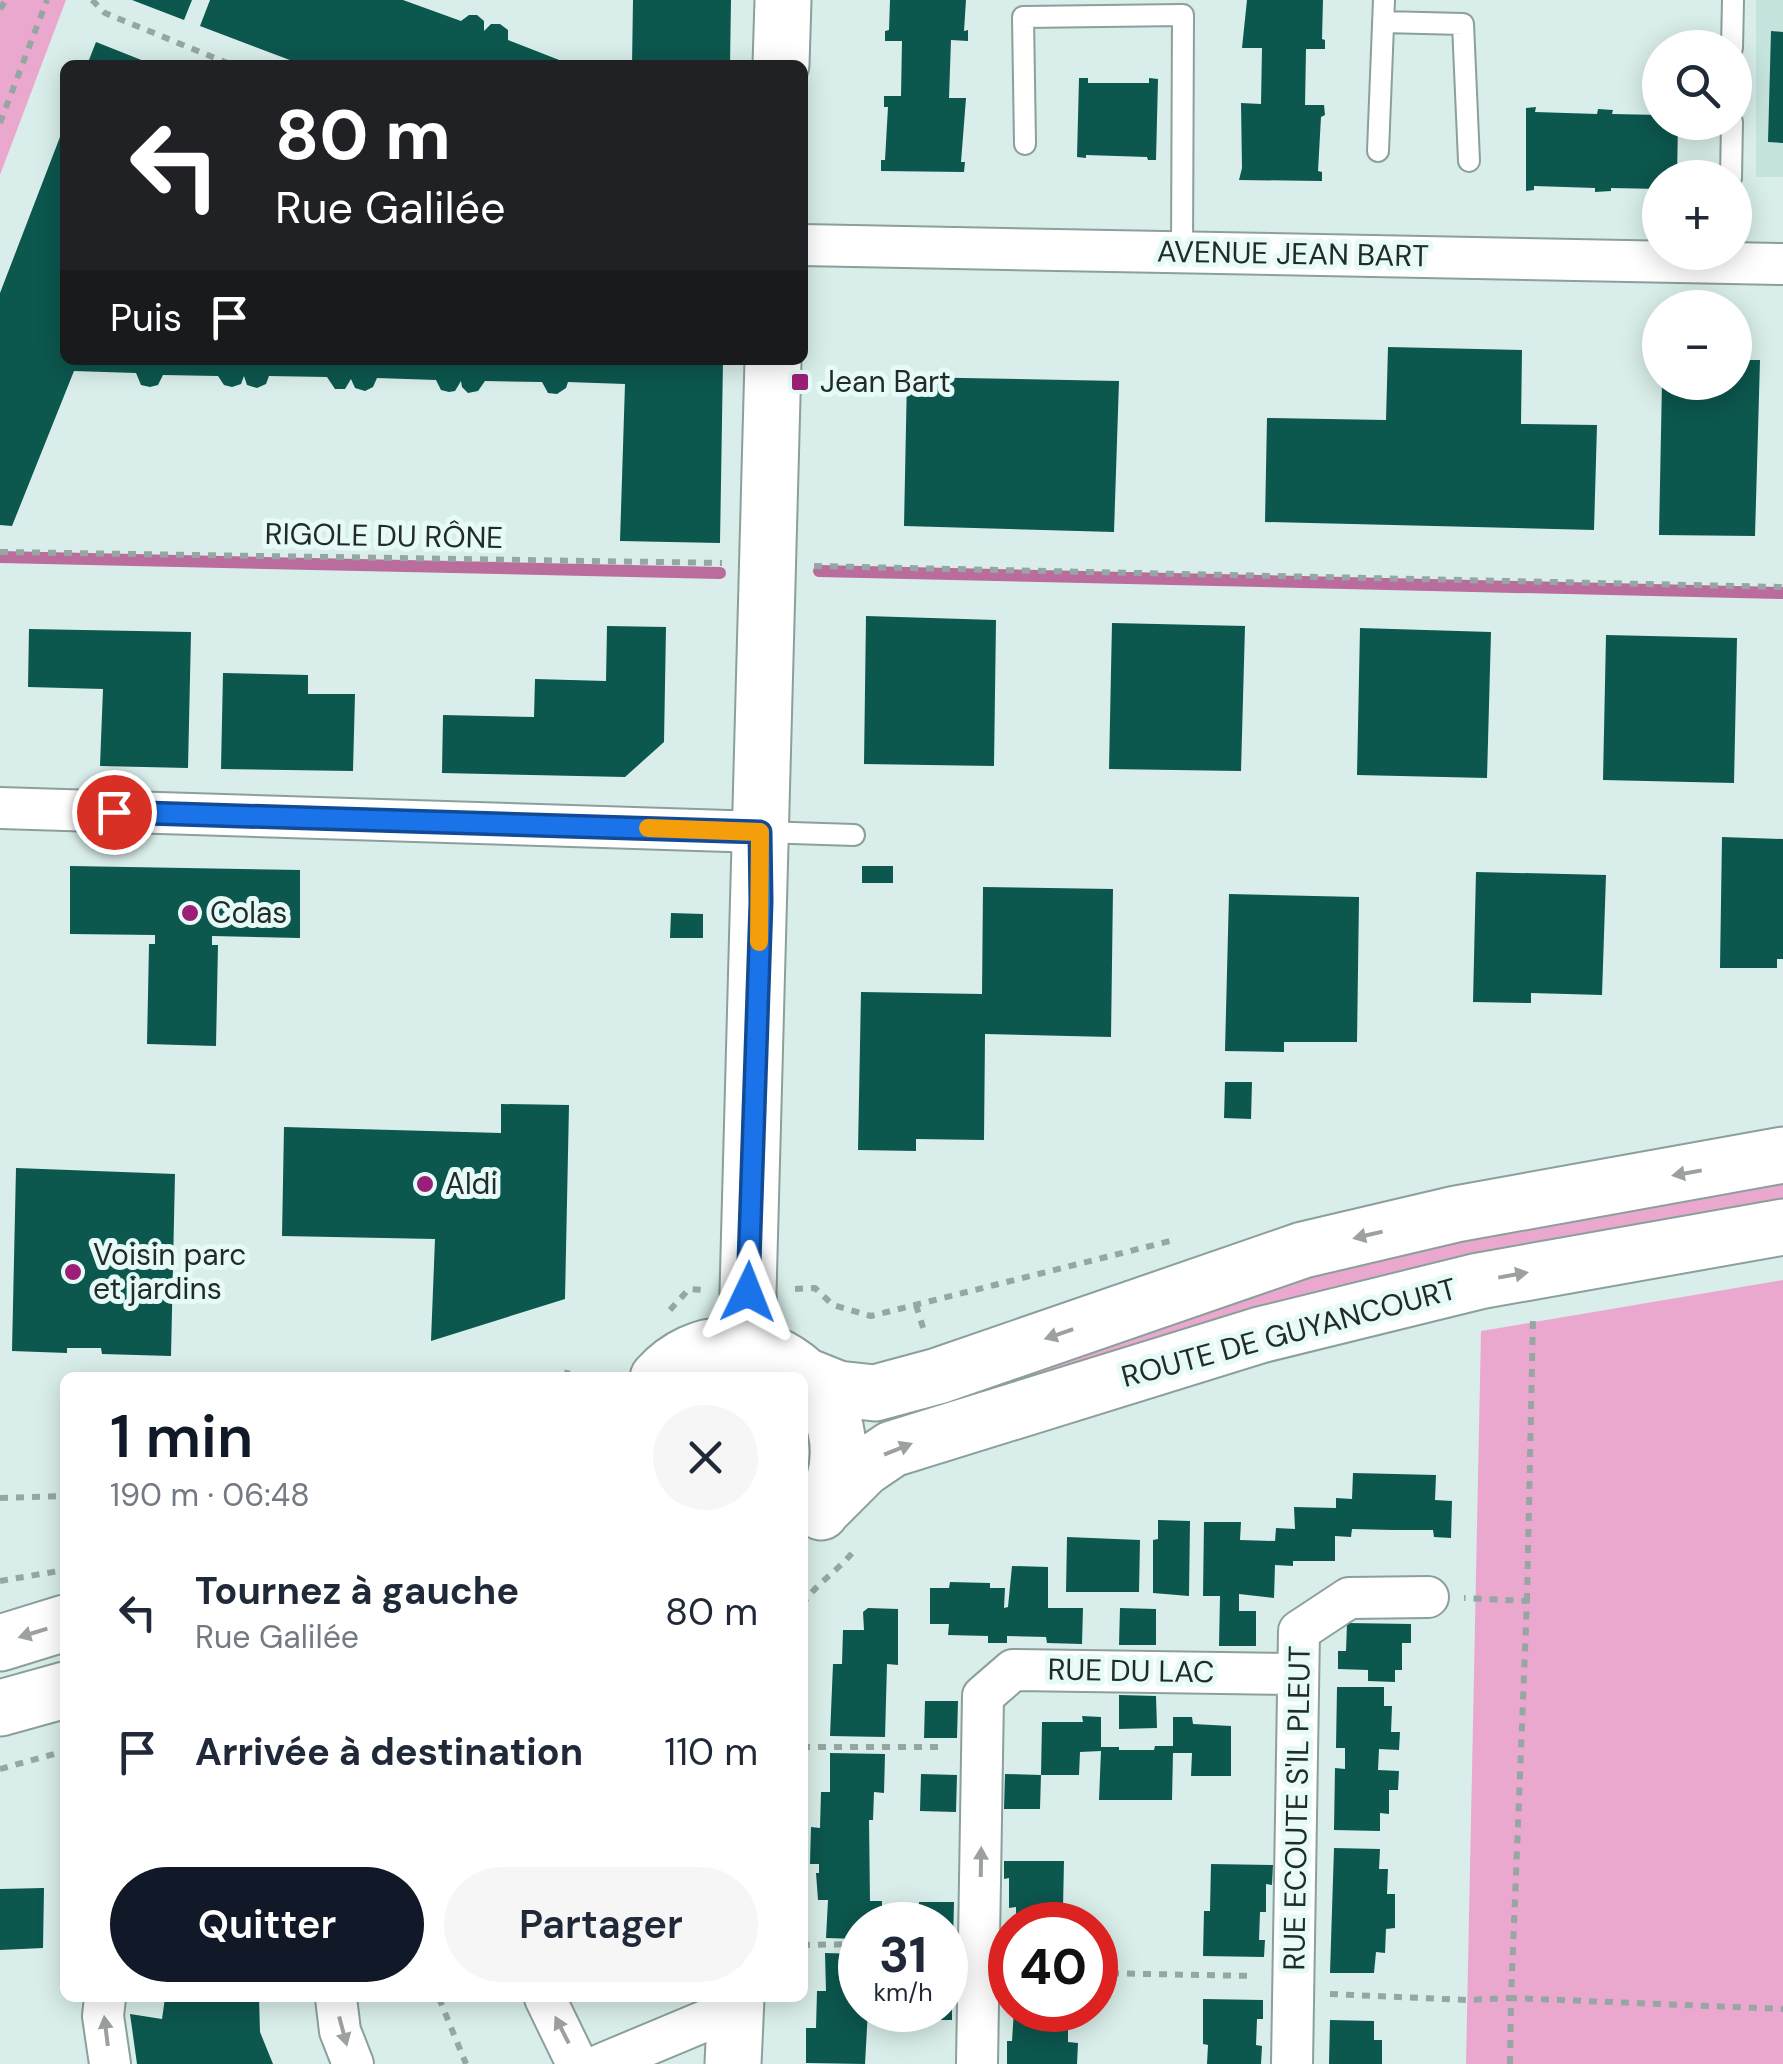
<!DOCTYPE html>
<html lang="fr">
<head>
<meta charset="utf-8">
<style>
  body { margin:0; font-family:"DM Sans",sans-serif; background:#f6f6f7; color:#1f2937; height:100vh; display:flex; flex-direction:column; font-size:38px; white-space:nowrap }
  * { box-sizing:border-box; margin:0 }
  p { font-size:32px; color:#747a83 }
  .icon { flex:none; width:55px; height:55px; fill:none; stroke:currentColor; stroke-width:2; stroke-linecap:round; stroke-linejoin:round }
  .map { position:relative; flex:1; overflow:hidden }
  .side { position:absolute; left:60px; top:1372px; width:748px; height:630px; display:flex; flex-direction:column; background:#fff; border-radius:15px; box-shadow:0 5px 25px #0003 }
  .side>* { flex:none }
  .banner { position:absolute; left:60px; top:60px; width:748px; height:305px; border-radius:15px; box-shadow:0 5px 25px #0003; background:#202124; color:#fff; overflow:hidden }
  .controls { position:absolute; left:1642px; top:30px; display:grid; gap:20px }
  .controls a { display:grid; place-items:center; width:110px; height:110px; border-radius:50%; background:#fff; box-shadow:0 5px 25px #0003; font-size:50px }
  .speed { position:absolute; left:838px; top:1902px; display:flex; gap:20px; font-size:50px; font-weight:700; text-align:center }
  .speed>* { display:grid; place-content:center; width:130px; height:130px; border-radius:50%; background:#fff; box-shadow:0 5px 25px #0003; line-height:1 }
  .speed small { font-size:25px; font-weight:400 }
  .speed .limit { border:15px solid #d22; background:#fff; color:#111 }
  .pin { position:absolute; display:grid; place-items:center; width:85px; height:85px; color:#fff; margin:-42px; border:5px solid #fff; border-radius:50%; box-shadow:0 2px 10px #0007 }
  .me { position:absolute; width:110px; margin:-55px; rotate:2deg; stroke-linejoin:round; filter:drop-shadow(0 0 8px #0008) }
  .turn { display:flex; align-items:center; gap:35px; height:210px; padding:0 50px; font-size:45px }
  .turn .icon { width:130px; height:130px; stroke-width:2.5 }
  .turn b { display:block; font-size:70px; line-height:85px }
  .then { display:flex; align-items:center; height:95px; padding:0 50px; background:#0003; gap:20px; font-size:38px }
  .round { display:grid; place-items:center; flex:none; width:105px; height:105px; border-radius:52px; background:#f6f6f7 }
  .head { display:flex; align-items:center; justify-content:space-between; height:170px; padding:0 50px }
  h1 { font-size:60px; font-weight:600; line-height:75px; color:#111827 }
  .cta { display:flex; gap:20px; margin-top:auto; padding:20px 50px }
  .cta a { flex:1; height:115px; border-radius:60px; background:#111827; color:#fff; font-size:40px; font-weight:600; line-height:115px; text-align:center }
  .cta a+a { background:#f6f6f7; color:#1f2937 }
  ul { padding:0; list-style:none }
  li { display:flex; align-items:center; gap:30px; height:140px; padding:0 50px }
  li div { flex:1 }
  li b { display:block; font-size:38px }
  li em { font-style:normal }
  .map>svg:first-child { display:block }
  .built { fill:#c6e4de }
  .green { fill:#eba8cf }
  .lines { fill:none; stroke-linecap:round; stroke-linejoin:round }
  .stream { stroke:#ba6c9c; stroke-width:12 }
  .building { fill:#0c574e }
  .lane-casing { stroke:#8b9f9b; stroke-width:24 }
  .street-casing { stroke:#8b9f9b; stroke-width:44 }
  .secondary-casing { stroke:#8b9f9b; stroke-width:59 }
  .path { stroke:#96a6a3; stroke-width:6; stroke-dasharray:8 8; stroke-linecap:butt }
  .lane { stroke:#fff; stroke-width:20 }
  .street { stroke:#fff; stroke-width:40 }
  .secondary { stroke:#fff; stroke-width:55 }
  .oneway { fill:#9ca09f }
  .route-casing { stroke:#114b97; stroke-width:25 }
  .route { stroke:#1a73e8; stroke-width:18 }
  .slow { stroke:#f59e0b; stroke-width:18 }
  .poi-dot { fill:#9b1f76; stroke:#e6fbf7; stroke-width:4 }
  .labels { text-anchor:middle; stroke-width:10; stroke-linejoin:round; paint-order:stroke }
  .street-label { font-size:30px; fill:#232b2a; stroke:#e6fbf7 }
  .poi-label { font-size:30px; fill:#232b2a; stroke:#e6fbf7; text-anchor:start }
</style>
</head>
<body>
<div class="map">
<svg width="1783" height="2064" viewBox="0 0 1783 2064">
  <rect width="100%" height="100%" fill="#d9eeea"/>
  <path class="built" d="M 1756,0 L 1783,0 L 1783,177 L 1756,177 Z"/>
  <path class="green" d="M 0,0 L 66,0 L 0,175 Z
    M 1783,1175 L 1783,1206 L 960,1402 L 957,1392 L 1296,1274 Z
    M 1783,1280 L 1783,2064 L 1466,2064 L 1481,1331 Z"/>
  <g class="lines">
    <path class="stream" d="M 0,557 L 720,573
      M 819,571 L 1783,593"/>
  </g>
  <path class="building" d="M 132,0 L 192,0 L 184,20 Z
    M 210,0 L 403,0 L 461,21 L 469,15 L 477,15 L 484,21 L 484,31 L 491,24 L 500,24 L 508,30 L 508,40 L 572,65 L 303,65 L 200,26 Z
    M 633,0 L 731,0 L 730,65 L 632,65 Z
    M 890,0 L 966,0 L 964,31 L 968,30 L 968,41 L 951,40 L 949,98 L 966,98 L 961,162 L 965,162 L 964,172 L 881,171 L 881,160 L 885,160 L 888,107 L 884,107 L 884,96 L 901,96 L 902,41 L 885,41 L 885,31 L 889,30 Z
    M 1247,0 L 1323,0 L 1322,39 L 1325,40 L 1325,49 L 1306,49 L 1305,105 L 1324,105 L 1325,115 L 1321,117 L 1318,171 L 1322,172 L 1322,181 L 1239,180 L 1242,168 L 1241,103 L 1261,104 L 1262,48 L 1242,48 Z
    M 1771,31 L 1783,32 L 1783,143 L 1768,142 Z
    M 96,42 L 154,65 L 87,65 Z
    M 1079,78 L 1088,78 L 1088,83 L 1149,83 L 1149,78 L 1158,79 L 1156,160 L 1148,160 L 1147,157 L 1086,155 L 1086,158 L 1077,157 Z
    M 1536,107 L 1535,112 L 1597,114 L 1598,109 L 1613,110 L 1612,114 L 1660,115 L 1660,122 L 1678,122 L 1677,178 L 1660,178 L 1660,189 L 1611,188 L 1611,191 L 1595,192 L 1595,188 L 1534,186 L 1534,190 L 1526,191 L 1526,108 Z
    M 65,124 L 65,360 L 723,360 L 720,543 L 620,541 L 625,384 L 568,382 L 566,388 L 557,394 L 548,393 L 542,382 L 485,381 L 478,391 L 468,393 L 462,387 L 461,381 L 455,391 L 449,392 L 441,390 L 436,380 L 377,378 L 373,387 L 365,391 L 355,388 L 351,379 L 345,389 L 335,389 L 327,377 L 269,376 L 266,384 L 257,388 L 247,385 L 244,376 L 241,384 L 232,387 L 224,385 L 218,376 L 163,375 L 158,385 L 150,387 L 141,385 L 136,373 L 74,371 L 12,526 L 0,525 L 0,293 Z
    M 1388,347 L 1522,350 L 1521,424 L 1597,425 L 1594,530 L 1265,522 L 1267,418 L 1386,420 Z
    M 1735,360 L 1760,360 L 1755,536 L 1659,535 L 1662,382 L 1735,382 Z
    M 907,377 L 1119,381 L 1114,532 L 904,526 Z
    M 866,616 L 996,620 L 994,766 L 864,764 Z
    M 1112,623 L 1245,626 L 1241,771 L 1109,769 Z
    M 607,626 L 666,627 L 664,742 L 625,777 L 442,773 L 443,715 L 534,717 L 535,679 L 606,681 Z
    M 1360,628 L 1491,632 L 1487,778 L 1357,775 Z
    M 29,629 L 191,632 L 188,768 L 100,766 L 103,689 L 28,687 Z
    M 1606,635 L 1737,638 L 1734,783 L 1603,780 Z
    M 223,673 L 308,675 L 308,694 L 355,694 L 353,771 L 221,769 Z
    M 1722,837 L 1783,839 L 1783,959 L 1777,959 L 1777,968 L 1720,968 Z
    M 70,866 L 300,870 L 300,938 L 212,936 L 212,945 L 218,945 L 216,1046 L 147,1044 L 149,944 L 155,944 L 155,935 L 70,934 Z
    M 862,866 L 893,866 L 893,883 L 862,883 Z
    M 1476,872 L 1606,875 L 1602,995 L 1531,993 L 1531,1003 L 1473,1002 Z
    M 983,887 L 1113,889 L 1111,1037 L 985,1034 L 984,1140 L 916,1139 L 916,1151 L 858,1150 L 861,992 L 982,994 Z
    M 1229,894 L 1359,897 L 1357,1042 L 1284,1042 L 1284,1052 L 1225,1051 Z
    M 671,913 L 703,914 L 703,938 L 670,938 Z
    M 1225,1082 L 1252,1082 L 1251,1119 L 1224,1118 Z
    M 501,1104 L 569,1105 L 565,1299 L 431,1341 L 435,1239 L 282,1236 L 284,1127 L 501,1133 Z
    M 16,1168 L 175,1174 L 171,1356 L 102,1354 L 101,1348 L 67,1348 L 67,1353 L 12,1351 Z
    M 1353,1473 L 1436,1475 L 1435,1500 L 1452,1501 L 1451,1538 L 1434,1537 L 1433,1530 L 1393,1530 L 1352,1529 L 1351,1537 L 1335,1536 L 1335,1561 L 1293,1561 L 1293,1566 L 1275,1565 L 1274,1598 L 1239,1594 L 1239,1611 L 1256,1611 L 1256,1646 L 1219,1646 L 1220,1596 L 1203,1596 L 1204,1522 L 1241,1522 L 1240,1540 L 1275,1541 L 1276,1528 L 1295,1529 L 1294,1507 L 1336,1508 L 1336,1498 L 1352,1499 Z
    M 1158,1520 L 1190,1521 L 1189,1596 L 1153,1593 L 1153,1540 L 1158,1539 Z
    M 1067,1537 L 1140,1540 L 1139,1592 L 1066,1592 Z
    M 1012,1566 L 1048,1567 L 1048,1608 L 1083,1608 L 1082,1644 L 1047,1643 L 1046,1637 L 1007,1636 L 1007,1643 L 988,1643 L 988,1636 L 948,1635 L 949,1624 L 930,1624 L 930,1588 L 949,1588 L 950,1582 L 990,1583 L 990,1588 L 1005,1588 L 1004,1608 L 1008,1607 Z
    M 868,1608 L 898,1609 L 898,1665 L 887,1664 L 885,1737 L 830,1736 L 833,1664 L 842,1664 L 843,1630 L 864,1630 L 863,1612 Z
    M 1120,1608 L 1156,1609 L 1156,1645 L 1119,1645 Z
    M 1347,1623 L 1411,1624 L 1411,1643 L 1402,1643 L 1402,1670 L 1395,1670 L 1395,1682 L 1368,1681 L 1368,1670 L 1338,1669 L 1338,1651 L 1346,1651 Z
    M 1337,1687 L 1384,1687 L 1384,1706 L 1392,1706 L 1391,1732 L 1400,1732 L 1399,1750 L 1379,1749 L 1378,1770 L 1399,1771 L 1398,1790 L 1389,1790 L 1389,1814 L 1380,1813 L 1380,1831 L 1334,1830 L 1335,1768 L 1345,1769 L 1345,1748 L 1336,1748 Z
    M 1119,1695 L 1156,1696 L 1157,1728 L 1119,1729 Z
    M 925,1701 L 958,1701 L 957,1738 L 924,1738 Z
    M 1082,1716 L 1101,1717 L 1101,1747 L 1119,1747 L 1119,1750 L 1154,1750 L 1155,1746 L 1173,1746 L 1173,1717 L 1192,1717 L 1193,1724 L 1231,1726 L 1231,1776 L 1191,1776 L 1192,1753 L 1173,1753 L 1172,1800 L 1099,1800 L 1101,1751 L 1080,1752 L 1079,1775 L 1041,1775 L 1042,1722 L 1083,1722 Z
    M 830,1753 L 885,1754 L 884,1793 L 874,1792 L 873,1820 L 869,1820 L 870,1901 L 882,1901 L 882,1925 L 860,1925 L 860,1939 L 826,1938 L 828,1900 L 818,1900 L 816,1873 L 819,1873 L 819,1864 L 810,1864 L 811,1827 L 820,1828 L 821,1792 L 830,1792 Z
    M 921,1774 L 957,1775 L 956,1812 L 920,1811 Z
    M 1005,1774 L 1041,1775 L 1040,1809 L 1004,1809 Z
    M 1334,1848 L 1380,1849 L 1379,1869 L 1388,1869 L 1387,1894 L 1395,1894 L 1395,1928 L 1386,1929 L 1385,1953 L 1376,1952 L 1374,1973 L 1330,1973 Z
    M 1004,1861 L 1064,1861 L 1063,1908 L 1070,1908 L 1069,1925 L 1016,1925 L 1016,1907 L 1009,1908 L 1009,1878 L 1004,1879 Z
    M 1211,1864 L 1273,1865 L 1272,1885 L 1266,1884 L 1266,1912 L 1260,1912 L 1259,1940 L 1265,1940 L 1264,1957 L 1203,1956 L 1204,1911 L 1210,1911 Z
    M 44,1888 L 43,1948 L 0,1950 L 0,1889 Z
    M 919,1902 L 954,1902 L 953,1941 L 945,1940 L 945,1925 L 918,1925 Z
    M 825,1953 L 860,1954 L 860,2010 L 868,2010 L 865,2064 L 806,2063 L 806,2028 L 816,2028 L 817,1991 L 826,1991 Z
    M 945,1984 L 952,1985 L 952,2020 L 916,2020 L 916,2010 L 945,2010 Z
    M 165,1998 L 259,1998 L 260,2032 L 273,2064 L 137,2064 L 130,2014 L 162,2019 Z
    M 1203,1999 L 1263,2000 L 1263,2019 L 1257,2019 L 1256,2045 L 1262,2046 L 1261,2064 L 1207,2064 L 1208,2045 L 1203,2044 Z
    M 1014,2010 L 1068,2010 L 1068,2042 L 1078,2043 L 1077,2064 L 1007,2064 L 1007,2041 L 1012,2041 Z
    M 1330,2020 L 1374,2021 L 1374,2040 L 1382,2040 L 1382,2064 L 1329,2064 Z"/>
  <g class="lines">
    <g class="lane-casing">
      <path id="lane" d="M 1383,22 L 1463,24 L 1469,161
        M 1732,48 L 1733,0
        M 1025,144 L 1023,17 L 1183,15 L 1182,252
        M 1378,151 L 1384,0
        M 1731,178 L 1732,122
        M 762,832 L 854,835"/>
    </g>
    <g class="street-casing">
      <path id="street" d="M 802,245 L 1783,264
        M 0,808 L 760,832
        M 105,1998 L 103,2016 L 110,2064
        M 336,1998 L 340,2031 L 353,2064
        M 545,1998 L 577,2064
        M 602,2064 L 736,2008
        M 977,2064 L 983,1696 L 1013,1670 L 1296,1674
        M 1292,2064 L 1299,1631 L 1349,1598 L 1428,1597"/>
    </g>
    <g class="secondary-casing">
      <path id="secondary" d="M 781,65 L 783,0
        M 751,1347 L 748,1292 L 773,360
        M 808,1377 L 838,1389 L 875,1393 L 938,1376 L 1303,1250 L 1456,1214 L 1783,1155
        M 658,1378 C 739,1289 889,1395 821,1512
        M 823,1509 L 864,1468 L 892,1449 L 1260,1335 L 1479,1281 L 1783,1227
        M 0,1643 L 65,1623
        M 0,1708 L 65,1690
        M 733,2064 L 736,1998"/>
    </g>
    <path class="path" d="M 92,0 L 105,13 L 232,65
      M 0,9 L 6,0
      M 0,123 L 47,0
      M 0,552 L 722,563
      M 814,566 L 1783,587
      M 795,1289 L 815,1288 L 833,1305 L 871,1316 L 1170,1241
      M 916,1305 L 925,1334
      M 670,1310 L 689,1289 L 703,1290
      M 566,1378 L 569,1364
      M 0,1498 L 65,1496
      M 0,1581 L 65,1570
      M 1527,1601 L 1533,1317
      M 802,1605 C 817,1582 839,1571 856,1548
      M 802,1747 L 942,1747
      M 0,1769 L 65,1751
      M 802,1945 L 860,1944
      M 1095,1973 L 1255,1976
      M 1330,1994 L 1467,2000 L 1511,1998 L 1527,1601 L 1464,1598
      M 439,1998 L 466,2064
      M 1510,2064 L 1511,1998 L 1783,2009"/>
    <use href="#lane" class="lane"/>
    <use href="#street" class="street"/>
    <use href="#secondary" class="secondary"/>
  </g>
  <defs><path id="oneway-solid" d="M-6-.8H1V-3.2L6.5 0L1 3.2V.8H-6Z" transform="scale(2.5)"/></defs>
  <g class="oneway">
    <use href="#oneway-solid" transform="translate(1687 1173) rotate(170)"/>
    <use href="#oneway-solid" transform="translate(1368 1235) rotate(167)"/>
    <use href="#oneway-solid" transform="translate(1513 1275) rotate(-10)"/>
    <use href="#oneway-solid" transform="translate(1059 1334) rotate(161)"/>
    <use href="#oneway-solid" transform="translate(898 1449) rotate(-22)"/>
    <use href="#oneway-solid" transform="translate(33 1633) rotate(163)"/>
    <use href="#oneway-solid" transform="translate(981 1862) rotate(-89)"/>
    <use href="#oneway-solid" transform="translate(562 2030) rotate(-117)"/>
    <use href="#oneway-solid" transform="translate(106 2031) rotate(-97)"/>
    <use href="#oneway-solid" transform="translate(343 2031) rotate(75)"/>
  </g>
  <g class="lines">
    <g class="route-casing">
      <path id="route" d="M 114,812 L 760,832 L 761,902 L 748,1292"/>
    </g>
    <use href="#route" class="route"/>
    <path class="slow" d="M 648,828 L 760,832 L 759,942"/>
  </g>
  <g class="poi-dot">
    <rect x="790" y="372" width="20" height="20" rx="5"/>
    <circle cx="190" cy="913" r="10"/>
    <circle cx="425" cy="1184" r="10"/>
    <circle cx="73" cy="1272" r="10"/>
  </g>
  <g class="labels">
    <g class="street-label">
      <text transform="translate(1293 254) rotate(1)" y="10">AVENUE JEAN BART</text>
      <text transform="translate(384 536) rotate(1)" y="10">RIGOLE DU RÔNE</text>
      <text transform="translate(1289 1333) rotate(-15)" y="10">ROUTE DE GUYANCOURT</text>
      <text transform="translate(1131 1671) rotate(1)" y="10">RUE DU LAC</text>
      <text transform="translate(1297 1808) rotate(-89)" y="10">RUE ECOUTE S'IL PLEUT</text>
    </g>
    <g class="poi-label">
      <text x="820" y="392">Jean Bart</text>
      <text x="210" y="923">Colas</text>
      <text x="445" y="1194">Aldi</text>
      <text x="93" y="1265">Voisin parc<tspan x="93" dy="34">et jardins</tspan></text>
    </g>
  </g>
</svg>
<div class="controls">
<a><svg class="icon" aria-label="search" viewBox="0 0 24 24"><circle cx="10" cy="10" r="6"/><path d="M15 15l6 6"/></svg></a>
<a>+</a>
<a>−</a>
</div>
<div class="speed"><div>31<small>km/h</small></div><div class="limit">40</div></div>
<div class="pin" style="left:114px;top:812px;background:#d93025"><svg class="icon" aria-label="arrive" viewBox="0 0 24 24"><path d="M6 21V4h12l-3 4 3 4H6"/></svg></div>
<svg class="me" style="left:748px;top:1292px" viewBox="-20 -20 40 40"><path d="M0-17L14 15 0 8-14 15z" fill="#1a73e8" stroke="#fff" stroke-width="4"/></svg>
<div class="banner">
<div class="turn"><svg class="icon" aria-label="left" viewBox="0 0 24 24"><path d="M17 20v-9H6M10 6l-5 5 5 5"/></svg><div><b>80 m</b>Rue Galilée</div></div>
<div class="then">Puis<svg class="icon" aria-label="arrive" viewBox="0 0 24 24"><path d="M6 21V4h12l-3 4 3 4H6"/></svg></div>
</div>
<section class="side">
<div class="head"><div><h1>1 min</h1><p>190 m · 06:48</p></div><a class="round"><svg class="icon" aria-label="close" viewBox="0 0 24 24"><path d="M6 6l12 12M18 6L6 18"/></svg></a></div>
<ul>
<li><svg class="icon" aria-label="left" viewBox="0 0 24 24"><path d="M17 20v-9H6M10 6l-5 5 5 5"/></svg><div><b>Tournez à gauche</b><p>Rue Galilée</p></div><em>80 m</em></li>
<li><svg class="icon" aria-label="arrive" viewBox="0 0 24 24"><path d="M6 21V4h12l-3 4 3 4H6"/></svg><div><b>Arrivée à destination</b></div><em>110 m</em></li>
</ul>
<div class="cta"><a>Quitter</a><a>Partager</a></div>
</section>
</div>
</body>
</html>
